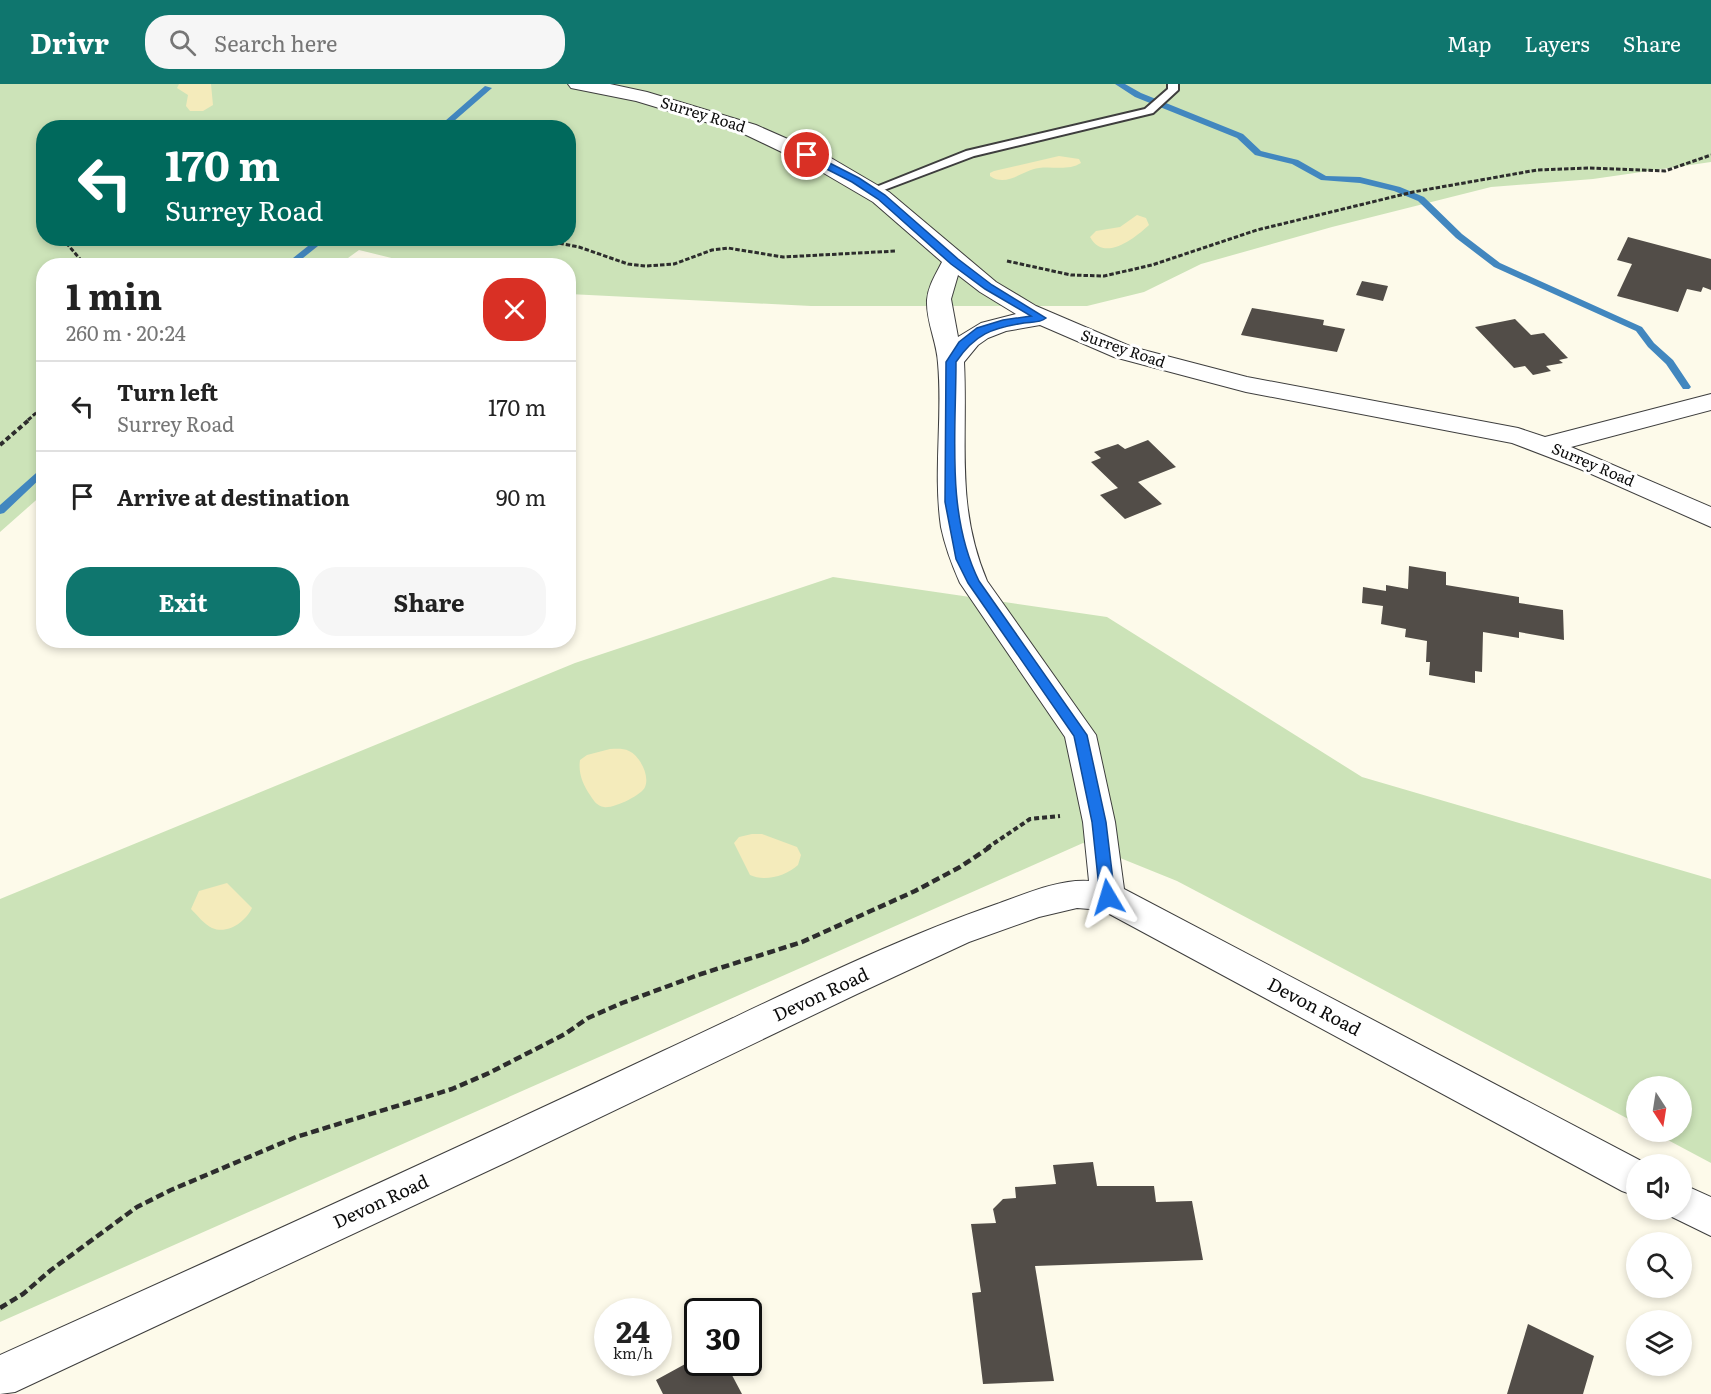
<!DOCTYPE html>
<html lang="en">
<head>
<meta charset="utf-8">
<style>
  body { margin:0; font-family:Literata,serif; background:#f6f6f6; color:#222; height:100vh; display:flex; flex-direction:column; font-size:22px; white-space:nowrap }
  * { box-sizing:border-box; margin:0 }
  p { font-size:20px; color:#767676 }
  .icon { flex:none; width:33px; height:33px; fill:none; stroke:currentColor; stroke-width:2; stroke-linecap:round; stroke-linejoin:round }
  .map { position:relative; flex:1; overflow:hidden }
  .sheet { position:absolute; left:36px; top:174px; width:540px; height:390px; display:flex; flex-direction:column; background:#fff; border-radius:24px; box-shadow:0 3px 9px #0003 }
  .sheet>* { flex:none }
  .top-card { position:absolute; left:36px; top:36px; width:540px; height:126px; border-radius:24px; box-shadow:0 3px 9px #0003; background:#00695c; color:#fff; overflow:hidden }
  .needle { width:39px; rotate:168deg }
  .controls { position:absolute; left:1626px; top:992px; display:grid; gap:12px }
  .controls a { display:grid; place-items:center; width:66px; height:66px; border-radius:50%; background:#fff; box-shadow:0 3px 9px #0003; font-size:30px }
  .speed { position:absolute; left:594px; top:1214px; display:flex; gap:12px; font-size:30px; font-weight:700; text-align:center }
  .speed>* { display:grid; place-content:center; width:78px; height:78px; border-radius:50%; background:#fff; box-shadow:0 3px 9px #0003; line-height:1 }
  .speed small { font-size:15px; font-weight:400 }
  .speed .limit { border:3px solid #111; border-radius:9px; background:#fff; color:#111 }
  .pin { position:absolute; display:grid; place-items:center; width:51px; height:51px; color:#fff; margin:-26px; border:3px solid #fff; border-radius:50%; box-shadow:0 2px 6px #0007 }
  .me { position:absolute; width:66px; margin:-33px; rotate:353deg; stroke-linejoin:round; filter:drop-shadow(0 0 4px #0008) }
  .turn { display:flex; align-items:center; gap:21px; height:126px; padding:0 30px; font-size:27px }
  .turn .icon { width:78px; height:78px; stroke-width:2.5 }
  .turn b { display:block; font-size:42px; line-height:51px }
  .round { display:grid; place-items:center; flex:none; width:63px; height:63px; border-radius:24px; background:#f6f6f6 }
  .head { display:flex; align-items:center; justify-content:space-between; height:102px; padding:0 30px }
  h1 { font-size:36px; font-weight:700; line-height:45px }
  .button { display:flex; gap:12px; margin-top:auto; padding:12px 30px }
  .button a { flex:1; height:69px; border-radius:24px; background:#0f766e; color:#fff; font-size:24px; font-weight:700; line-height:69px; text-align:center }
  .button a+a { background:#f6f6f6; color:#222 }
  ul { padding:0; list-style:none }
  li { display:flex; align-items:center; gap:18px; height:90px; padding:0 30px; border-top:2px solid #e0e0e0 }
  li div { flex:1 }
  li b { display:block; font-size:22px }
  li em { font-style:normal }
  header { display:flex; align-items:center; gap:36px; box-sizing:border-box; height:84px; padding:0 30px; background:#0f766e; color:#fff }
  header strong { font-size:28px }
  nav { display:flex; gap:33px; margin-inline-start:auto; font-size:21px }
  .search { width:420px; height:54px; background:#f6f6f6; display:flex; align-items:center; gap:15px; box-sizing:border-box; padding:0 21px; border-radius:24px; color:#767676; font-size:22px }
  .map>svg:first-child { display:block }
  .green { fill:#cce3b8; fill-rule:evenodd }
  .sand { fill:#f4ebbb }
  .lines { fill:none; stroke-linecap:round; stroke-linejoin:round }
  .stream { fill:#4287bf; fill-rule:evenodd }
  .building { fill:#524d48 }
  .service-casing { stroke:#3e3e3e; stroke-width:4 }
  .minor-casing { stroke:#3e3e3e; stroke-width:2 }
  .path-far2 { stroke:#2d2d2d; stroke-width:3; stroke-dasharray:4.5 2; stroke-linecap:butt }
  .path-far1 { stroke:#2d2d2d; stroke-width:4; stroke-dasharray:5 3; stroke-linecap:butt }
  .path { stroke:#2d2d2d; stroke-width:4.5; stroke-dasharray:8 4; stroke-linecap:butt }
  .service { fill:#fff; fill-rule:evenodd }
  .minor { fill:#fff; fill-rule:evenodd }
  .route { fill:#1a73e8; stroke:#114b97; stroke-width:1.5 }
  .labels { text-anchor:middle; stroke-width:6; stroke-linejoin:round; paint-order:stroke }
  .far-street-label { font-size:15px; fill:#0b0b0b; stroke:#fff }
  .street-label { font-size:18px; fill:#0b0b0b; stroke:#fff }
</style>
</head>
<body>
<header>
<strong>Drivr</strong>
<div class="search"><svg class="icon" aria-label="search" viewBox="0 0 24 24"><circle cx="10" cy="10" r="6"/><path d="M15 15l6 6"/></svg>Search here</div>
<nav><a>Map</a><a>Layers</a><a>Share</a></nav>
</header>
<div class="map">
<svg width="1711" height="1310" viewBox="0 0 1711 1310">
  <rect width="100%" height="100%" fill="#fdfaea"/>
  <path class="green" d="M 0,0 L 1711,0 L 1711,78 L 1593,95 L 1491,103 L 1332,143 L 1201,180 L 1144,208 L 1087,222 L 811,222 L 569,210 L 568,182 L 420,181 L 359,166 L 337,182 L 44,182 L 43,410 L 0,448 ZM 44,44 L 568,44 L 568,154 L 44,154 Z
    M 833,493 L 1107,533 L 1362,693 L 1711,795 L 1711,1079 L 1651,1047 L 1682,1047 L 1682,1002 L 1636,1002 L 1636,1039 L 1177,797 L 1083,759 L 0,1238 L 0,815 L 575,579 Z"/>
  <path class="sand" d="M 179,0 L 211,0 L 213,21 L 203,27 L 190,27 L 186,22 L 188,11 L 177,4 Z
    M 1059,72 L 1079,75 L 1081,79 C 1068,87 1053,82 1039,84 C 1022,86 1007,104 990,92 L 990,89 L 994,87 Z
    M 1137,131 L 1146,134 L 1149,141 C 1135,154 1104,179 1090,153 L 1096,147 L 1120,143 Z
    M 610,665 C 616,665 623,664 629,667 C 640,672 650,692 645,703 C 642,711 613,725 604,723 C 597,722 594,717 590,711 C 583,701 578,689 580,676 L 587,671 Z
    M 752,750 L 762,750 L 797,763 L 801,771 L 798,781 C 786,792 765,798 750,791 L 734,759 L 739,753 Z
    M 227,799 L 252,824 C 246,837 228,851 212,844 C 205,841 197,831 191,825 L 199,807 Z"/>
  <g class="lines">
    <path class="stream" d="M 1115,0 L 1125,0 L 1141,9 L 1243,50 L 1261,67 L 1298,76 L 1326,92 L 1360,93 L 1400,103 L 1424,113 L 1462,150 L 1500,179 L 1642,243 L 1654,259 L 1673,276 L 1691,303 L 1689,305 L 1683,305 L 1666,280 L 1648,263 L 1636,247 L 1494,183 L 1456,154 L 1418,117 L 1394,107 L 1360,99 L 1321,96 L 1292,80 L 1255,71 L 1237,54 L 1135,13 Z
      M 485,2 L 492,4 L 446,44 L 437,44 Z
      M 318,154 L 328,154 L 293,182 L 283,182 Z
      M 44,382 L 44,391 L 4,429 L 0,430 L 0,421 Z"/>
  </g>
  <path class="building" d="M 1628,153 L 1711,175 L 1711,206 L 1703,203 L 1701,208 L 1687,205 L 1678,228 L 1617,212 L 1632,180 L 1617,176 Z
    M 1362,197 L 1388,202 L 1383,217 L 1356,211 Z
    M 1252,224 L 1324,236 L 1323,241 L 1345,245 L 1337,268 L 1241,251 Z
    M 1515,235 L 1531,251 L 1544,249 L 1568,274 L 1559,276 L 1563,279 L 1546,282 L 1551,287 L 1533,291 L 1525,282 L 1514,284 L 1475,243 Z
    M 1148,356 L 1176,383 L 1138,398 L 1162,420 L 1125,435 L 1100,411 L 1118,404 L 1091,378 L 1101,374 L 1094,368 L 1118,360 L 1125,365 Z
    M 1409,482 L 1446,488 L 1446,501 L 1519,513 L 1519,519 L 1563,526 L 1564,556 L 1519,548 L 1519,554 L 1483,548 L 1482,588 L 1475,587 L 1475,599 L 1429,591 L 1430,578 L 1426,578 L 1427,557 L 1405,553 L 1406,545 L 1381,540 L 1383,522 L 1362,519 L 1363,503 L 1386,507 L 1386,501 L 1408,505 Z
    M 1093,1078 L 1097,1102 L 1154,1102 L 1156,1118 L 1192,1117 L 1203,1176 L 1035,1182 L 1054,1297 L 983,1300 L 972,1209 L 981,1208 L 971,1140 L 996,1139 L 993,1125 L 1003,1115 L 1016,1114 L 1015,1103 L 1056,1100 L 1053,1081 Z
    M 1528,1240 L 1594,1272 L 1583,1310 L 1507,1310 Z
    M 698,1273 L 698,1278 L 725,1278 L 742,1310 L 663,1310 L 656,1296 Z"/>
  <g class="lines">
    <g class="service-casing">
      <path id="service" d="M 1168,0 L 1178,0 L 1178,6 L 1153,29 L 974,72 L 876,109 L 868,109 L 866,107 L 966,67 L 1145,25 L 1168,5 Z"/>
    </g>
    <g class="minor-casing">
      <path id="minor" d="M 568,0 L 610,0 L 647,8 L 756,41 L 831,74 L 889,108 L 996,198 L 1036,222 L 1132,263 L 1247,293 L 1518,344 L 1545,353 L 1711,310 L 1711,326 L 1571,363 L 1711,423 L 1711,443 L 1580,385 L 1512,359 L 1246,308 L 1114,273 L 1040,241 L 1006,247 L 988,254 L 978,261 L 964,278 C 968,357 955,421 987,497 L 1096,651 L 1115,738 L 1124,805 L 1647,1080 L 1636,1080 L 1636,1112 L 1622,1107 L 1102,826 L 1077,824 L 1039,833 L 969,858 L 857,910 L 509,1077 L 15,1308 L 0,1310 L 0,1271 C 222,1171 443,1071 663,967 C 773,916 882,860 997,820 C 1025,810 1059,795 1089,797 L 1083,738 L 1065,653 L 960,499 C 952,481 945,462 941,443 C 933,388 943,333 938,279 C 937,258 926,238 927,216 C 928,202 936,190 942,178 L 873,118 L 815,84 L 742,49 L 636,17 L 571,4 ZM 958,191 L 980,208 L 1016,230 L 981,239 L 958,253 L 951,215 Z
        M 1682,1100 L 1711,1113 L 1711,1152 L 1668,1131 L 1665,1125 L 1682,1125 Z"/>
    </g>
    <path class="path-far2" d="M 62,154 L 86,182
      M 352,154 L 395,159 L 543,156 L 579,163 L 628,180 L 646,182 L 674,180 L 712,166 L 728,164 L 783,173 L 896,167
      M 1007,177 L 1071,191 L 1104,192 L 1152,181 L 1257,146 L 1413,108 L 1537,86 L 1588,84 L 1665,87 L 1711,71
      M 28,336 L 44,322"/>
    <path class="path-far1" d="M 0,361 L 30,335
      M 987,764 L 1030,735 L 1060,732"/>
    <path class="path" d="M 0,1224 L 23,1210 L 51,1186 L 137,1123 L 171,1106 L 296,1053 L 452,1005 L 489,989 L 565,950 L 588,934 L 622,919 L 701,890 L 802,858 L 915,807 L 960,783 L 990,763"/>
    <use href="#service" class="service"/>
    <use href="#minor" class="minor"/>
  </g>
  <path class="route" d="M 803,69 L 810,69 L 859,94 L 885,111 L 958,175 L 992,201 L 1046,234 C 1040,239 1032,238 1024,239 C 992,244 975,250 956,278 C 956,350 946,431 979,497 L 1087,651 L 1106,738 L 1115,813 L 1113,818 L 1103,818 L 1100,813 L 1092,738 L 1074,652 L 968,499 L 956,475 L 945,418 L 946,278 L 959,258 L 977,244 L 1003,236 L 1031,232 L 985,205 L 951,180 L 878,115 L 852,98 L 803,73 Z"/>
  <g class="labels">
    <g class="far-street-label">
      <text transform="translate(703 31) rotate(17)" y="5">Surrey Road</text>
      <text transform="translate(1123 265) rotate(19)" y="5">Surrey Road</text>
      <text transform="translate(1593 381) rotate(23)" y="5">Surrey Road</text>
    </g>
    <g class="street-label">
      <text transform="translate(821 911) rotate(-25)" y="6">Devon Road</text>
      <text transform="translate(1314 923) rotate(28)" y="6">Devon Road</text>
      <text transform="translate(381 1118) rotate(-25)" y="6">Devon Road</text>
    </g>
  </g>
</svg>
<div class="controls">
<a><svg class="needle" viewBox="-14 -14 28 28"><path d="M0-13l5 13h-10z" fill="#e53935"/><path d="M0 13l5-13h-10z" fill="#767676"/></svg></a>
<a><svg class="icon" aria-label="sound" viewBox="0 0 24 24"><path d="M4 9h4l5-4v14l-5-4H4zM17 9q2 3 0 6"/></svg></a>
<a><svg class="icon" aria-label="search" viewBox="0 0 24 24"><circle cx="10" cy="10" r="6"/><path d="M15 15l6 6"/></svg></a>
<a><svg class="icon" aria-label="layers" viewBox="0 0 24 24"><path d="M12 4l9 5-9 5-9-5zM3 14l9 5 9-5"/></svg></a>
</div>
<div class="speed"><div>24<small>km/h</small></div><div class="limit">30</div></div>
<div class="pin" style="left:807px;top:71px;background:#d93025"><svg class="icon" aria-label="arrive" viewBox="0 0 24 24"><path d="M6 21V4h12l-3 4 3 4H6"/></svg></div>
<svg class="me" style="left:1108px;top:813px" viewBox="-20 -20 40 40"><path d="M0-17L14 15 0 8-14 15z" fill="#1a73e8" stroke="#fff" stroke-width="4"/></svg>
<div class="top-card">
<div class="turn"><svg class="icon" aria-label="left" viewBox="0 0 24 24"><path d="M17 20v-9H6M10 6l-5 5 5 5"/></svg><div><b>170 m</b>Surrey Road</div></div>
</div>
<section class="sheet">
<div class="head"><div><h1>1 min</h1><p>260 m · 20:24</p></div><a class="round" style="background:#d93025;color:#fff"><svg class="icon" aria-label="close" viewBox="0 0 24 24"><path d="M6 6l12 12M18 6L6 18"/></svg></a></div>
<ul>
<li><svg class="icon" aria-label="left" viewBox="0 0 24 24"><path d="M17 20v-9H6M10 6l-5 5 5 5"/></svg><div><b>Turn left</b><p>Surrey Road</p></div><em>170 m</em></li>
<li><svg class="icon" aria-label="arrive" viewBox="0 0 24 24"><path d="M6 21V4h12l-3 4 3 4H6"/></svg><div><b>Arrive at destination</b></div><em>90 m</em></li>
</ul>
<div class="button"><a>Exit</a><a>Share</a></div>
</section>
</div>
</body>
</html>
